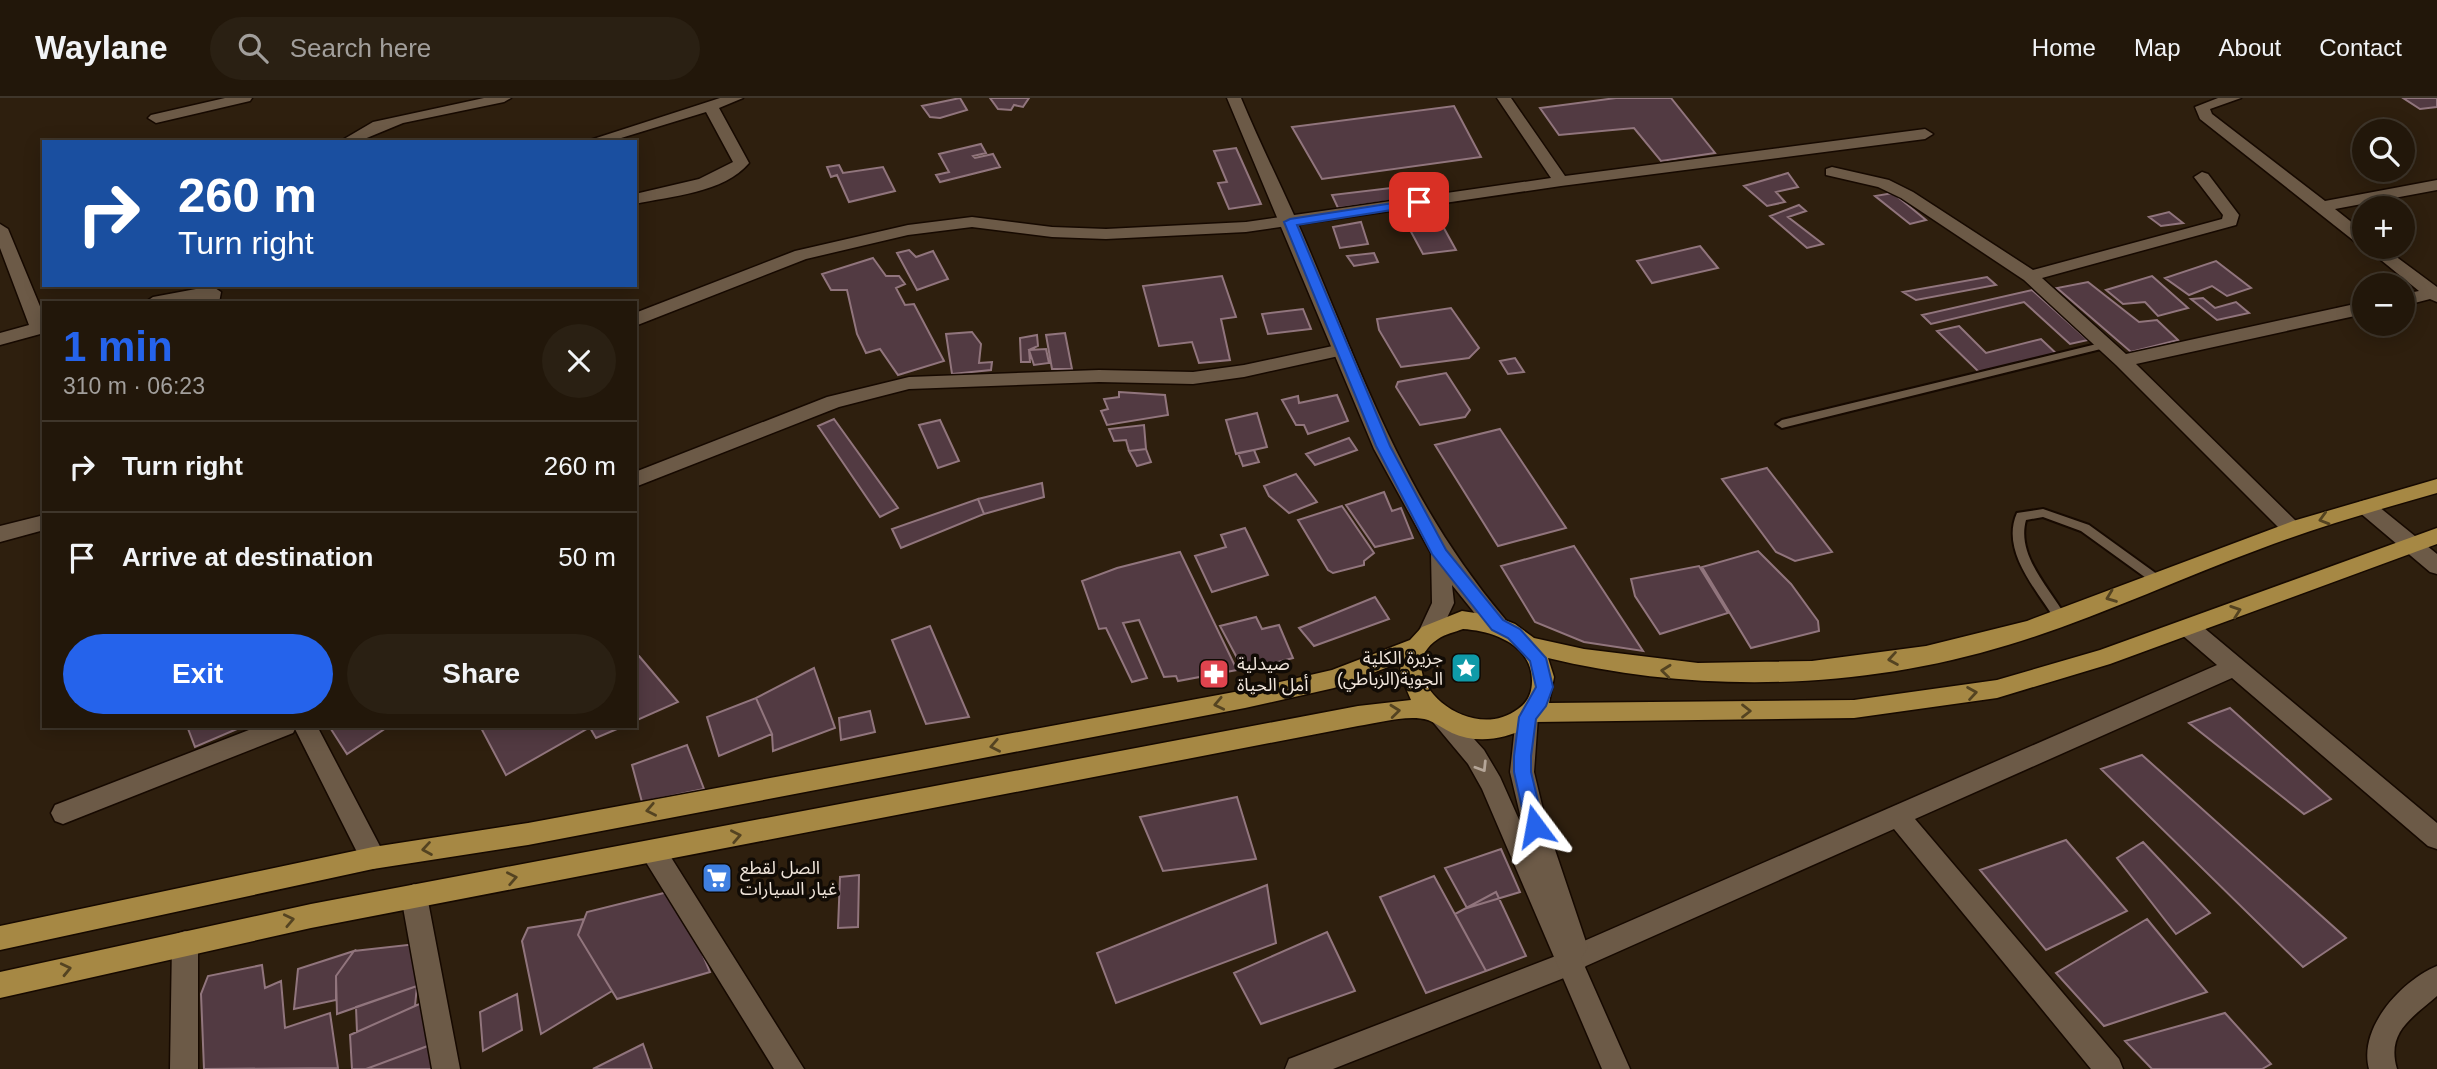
<!DOCTYPE html>
<html lang="en">
<head>
<meta charset="utf-8">
<style>
  body { margin:0; font-family:Arial,"Noto Sans Arabic",sans-serif; background:#2a2013; color:#f1f3f6; height:100vh; display:flex; flex-direction:column; font-size:26px; white-space:nowrap }
  * { box-sizing:border-box; margin:0 }
  p { font-size:23px; color:#a29f9c }
  .icon { flex:none; width:38px; height:38px; fill:none; stroke:currentColor; stroke-width:2; stroke-linecap:round; stroke-linejoin:round }
  .map { position:relative; flex:1; overflow:hidden }
  .drawer { position:absolute; left:42px; top:203px; width:595px; height:427px; display:flex; flex-direction:column; background:#22170a; border-radius:0px; box-shadow:0 4px 18px #0003,0 0 0 2px #3f362b }
  .drawer>* { flex:none }
  .banner { position:absolute; left:42px; top:42px; width:595px; height:147px; border-radius:0px; box-shadow:0 4px 18px #0003,0 0 0 2px #3f362b; background:#1a4fa0; color:#fff; overflow:hidden }
  .tools { position:absolute; left:2352px; top:21px; display:grid; gap:14px }
  .tools a { display:grid; place-items:center; width:63px; height:63px; border-radius:50%; background:#22170a; box-shadow:0 4px 18px #0003,0 0 0 2px #3f362b; font-size:35px }
  .pin { position:absolute; display:grid; place-items:center; width:60px; height:60px; color:#fff; margin:-30px; border-radius:14px; box-shadow:0 4px 10px #0006 }
  .me { position:absolute; width:77px; margin:-38px; rotate:347deg; stroke-linejoin:round; filter:drop-shadow(0 0 5px #0008) }
  .turn { display:flex; align-items:center; gap:24px; height:147px; padding:0 21px; font-size:32px }
  .turn .icon { width:91px; height:91px; stroke-width:2.5 }
  .turn b { display:block; font-size:49px; line-height:60px }
  .round { display:grid; place-items:center; flex:none; width:74px; height:74px; border-radius:37px; background:#2a2013 }
  .head { display:flex; align-items:center; justify-content:space-between; height:119px; padding:0 21px }
  h1 { font-size:42px; font-weight:700; line-height:52px; color:#2563eb }
  .primary-button { display:flex; gap:14px; margin-top:auto; padding:14px 21px }
  .primary-button a { flex:1; height:80px; border-radius:42px; background:#2563eb; color:#fff; font-size:28px; font-weight:700; line-height:80px; text-align:center }
  .primary-button a+a { background:#2a2013; color:#f1f3f6 }
  ul { padding:0; list-style:none }
  li { display:flex; align-items:center; gap:21px; height:91px; padding:0 21px; border-top:2px solid #3f362b }
  li div { flex:1 }
  li b { display:block; font-size:26px }
  li em { font-style:normal }
  header { display:flex; align-items:center; gap:42px; box-sizing:border-box; height:98px; padding:0 35px; background:#22170a; border-bottom:2px solid #3f362b }
  header strong { font-size:33px }
  nav { display:flex; gap:38px; margin-inline-start:auto; font-size:24px }
  .search { width:490px; height:63px; background:#2a2013; display:flex; align-items:center; gap:18px; box-sizing:border-box; padding:0 24px; border-radius:38px; color:#a29f9c; font-size:26px }
  .map>svg:first-child { display:block }
  .building { fill:#523a42; stroke:#91757d; stroke-width:2 }
  .lines { fill:none; stroke-linecap:round; stroke-linejoin:round }
  .lane-casing { stroke:#160900; stroke-width:4 }
  .street-casing { stroke:#160900; stroke-width:3 }
  .secondary-casing { stroke:#160900; stroke-width:3 }
  .primary-casing { stroke:#160900; stroke-width:3 }
  .lane { fill:#6c5a47; fill-rule:evenodd }
  .street { fill:#6c5a47; fill-rule:evenodd }
  .secondary { fill:#6c5a47; fill-rule:evenodd }
  .primary { fill:#a68844; fill-rule:evenodd }
  .oneway { stroke:#544321 }
  .oneway2 { stroke:#b5a698 }
  .route { fill:#2563eb; stroke:#184099; stroke-width:2 }
  .labels { text-anchor:middle; stroke-width:7; stroke-linejoin:round; paint-order:stroke }
  .poi-label { font-size:18px; fill:#f0e5db; stroke:#110b05; text-anchor:start }
</style>
</head>
<body>
<header>
<strong>Waylane</strong>
<div class="search"><svg class="icon" aria-label="search" viewBox="0 0 24 24"><circle cx="10" cy="10" r="6"/><path d="M15 15l6 6"/></svg>Search here</div>
<nav><a>Home</a><a>Map</a><a>About</a><a>Contact</a></nav>
</header>
<div class="map">
<svg width="2437" height="971" viewBox="0 0 2437 971">
  <rect width="100%" height="100%" fill="#2e1f0e"/>
  <path class="building" d="M 960,0 L 967,12 L 940,20 L 930,19 L 922,8 Z
    M 990,0 L 1029,0 L 1023,9 L 1014,7 L 1011,12 L 998,11 Z
    M 1616,0 L 1671,0 L 1715,55 L 1661,63 L 1634,30 L 1559,37 L 1540,10 Z
    M 2403,0 L 2437,0 L 2437,9 L 2420,11 Z
    M 1454,8 L 1481,59 L 1322,81 L 1292,29 Z
    M 981,46 L 986,55 L 973,58 L 975,60 L 993,56 L 1000,69 L 940,84 L 936,77 L 949,74 L 939,56 Z
    M 1236,50 L 1261,106 L 1229,111 L 1218,85 L 1227,84 L 1214,53 Z
    M 839,67 L 843,75 L 883,69 L 895,93 L 849,104 L 837,77 L 831,79 L 827,69 Z
    M 1788,75 L 1798,89 L 1776,94 L 1785,104 L 1767,108 L 1744,88 Z
    M 1399,89 L 1405,101 L 1338,110 L 1332,97 Z
    M 1893,95 L 1926,122 L 1910,126 L 1875,98 Z
    M 1799,107 L 1806,113 L 1788,119 L 1823,146 L 1807,150 L 1770,118 Z
    M 1435,114 L 1456,152 L 1423,156 L 1403,119 Z
    M 2169,114 L 2183,125 L 2161,128 L 2149,119 Z
    M 1361,124 L 1368,146 L 1340,150 L 1333,129 Z
    M 1700,148 L 1718,170 L 1652,185 L 1637,163 Z
    M 909,152 L 916,159 L 933,153 L 948,181 L 917,192 L 897,155 Z
    M 1374,155 L 1378,164 L 1354,168 L 1347,158 Z
    M 873,160 L 886,178 L 899,178 L 905,186 L 896,190 L 905,207 L 914,206 L 944,263 L 898,277 L 880,251 L 866,255 L 857,236 L 847,192 L 831,192 L 822,176 Z
    M 2216,163 L 2251,190 L 2227,198 L 2212,188 L 2189,197 L 2165,180 Z
    M 1222,178 L 1236,219 L 1221,221 L 1230,262 L 1199,265 L 1192,244 L 1159,248 L 1143,188 Z
    M 2152,178 L 2188,210 L 2158,218 L 2145,204 L 2123,206 L 2106,192 Z
    M 1987,179 L 1996,187 L 1916,202 L 1903,194 Z
    M 2088,184 L 2139,224 L 2157,222 L 2178,242 L 2131,254 L 2057,190 Z
    M 2032,192 L 2088,242 L 2070,246 L 2024,204 L 1931,226 L 1922,217 Z
    M 2203,200 L 2215,210 L 2236,204 L 2249,215 L 2217,222 L 2191,201 Z
    M 1451,210 L 1479,250 L 1469,260 L 1401,269 L 1379,232 L 1377,221 Z
    M 1303,211 L 1311,231 L 1268,236 L 1262,216 Z
    M 1959,228 L 1986,255 L 2041,241 L 2061,260 L 1984,279 L 1937,233 Z
    M 972,234 L 981,246 L 979,265 L 992,264 L 991,272 L 952,276 L 946,236 Z
    M 1065,235 L 1072,271 L 1052,271 L 1046,237 Z
    M 1037,237 L 1038,248 L 1029,252 L 1030,264 L 1021,264 L 1020,240 Z
    M 1046,251 L 1049,265 L 1034,267 L 1029,252 Z
    M 1515,260 L 1524,274 L 1508,276 L 1500,263 Z
    M 1446,275 L 1470,312 L 1465,319 L 1420,327 L 1396,289 L 1398,284 Z
    M 1119,294 L 1165,297 L 1168,317 L 1107,327 L 1101,313 L 1108,311 L 1104,301 L 1119,299 Z
    M 1337,297 L 1348,323 L 1308,336 L 1304,327 L 1296,327 L 1282,302 L 1298,298 L 1299,305 Z
    M 1257,315 L 1267,349 L 1236,356 L 1226,322 Z
    M 834,321 L 898,410 L 880,419 L 818,328 Z
    M 940,322 L 959,363 L 938,370 L 919,327 Z
    M 1144,327 L 1146,351 L 1129,353 L 1126,342 L 1114,343 L 1109,331 Z
    M 1500,331 L 1566,430 L 1498,448 L 1435,347 Z
    M 1349,340 L 1357,352 L 1315,367 L 1306,356 Z
    M 1146,351 L 1151,364 L 1137,368 L 1129,353 Z
    M 1254,352 L 1259,364 L 1243,368 L 1238,355 Z
    M 1767,370 L 1832,454 L 1795,463 L 1776,454 L 1722,381 Z
    M 1296,376 L 1317,404 L 1289,415 L 1269,398 L 1264,388 Z
    M 1042,385 L 1044,399 L 984,416 L 978,401 Z
    M 1384,394 L 1392,413 L 1401,410 L 1413,440 L 1375,449 L 1346,407 Z
    M 978,401 L 984,416 L 901,450 L 892,431 Z
    M 1342,408 L 1374,455 L 1364,463 L 1364,467 L 1333,475 L 1328,472 L 1298,422 Z
    M 1245,430 L 1268,477 L 1212,494 L 1195,458 L 1226,449 L 1221,437 Z
    M 1574,448 L 1643,553 L 1584,544 L 1535,524 L 1501,468 Z
    M 1758,453 L 1791,486 L 1818,523 L 1819,533 L 1751,550 L 1702,469 Z
    M 1180,454 L 1237,572 L 1178,583 L 1176,578 L 1164,579 L 1139,522 L 1123,525 L 1147,580 L 1132,584 L 1106,530 L 1099,531 L 1082,483 L 1117,470 Z
    M 1699,468 L 1728,515 L 1660,536 L 1635,498 L 1631,481 Z
    M 1375,499 L 1389,521 L 1314,548 L 1299,530 Z
    M 1256,519 L 1262,531 L 1279,527 L 1293,560 L 1244,573 L 1220,528 Z
    M 930,528 L 969,619 L 926,626 L 892,542 Z
    M 639,558 L 678,604 L 635,623 L 635,559 Z
    M 814,570 L 835,630 L 773,653 L 772,636 L 756,600 Z
    M 756,600 L 772,636 L 719,658 L 707,619 Z
    M 2230,610 L 2331,701 L 2304,716 L 2189,625 Z
    M 870,613 L 875,634 L 841,642 L 839,620 Z
    M 187,628 L 244,628 L 195,649 Z
    M 329,628 L 389,628 L 347,656 Z
    M 480,628 L 592,628 L 506,677 Z
    M 589,628 L 624,628 L 596,640 Z
    M 687,647 L 704,691 L 642,704 L 632,667 Z
    M 2142,657 L 2346,840 L 2303,869 L 2101,671 Z
    M 1237,699 L 1256,761 L 1163,773 L 1140,719 Z
    M 2066,742 L 2127,813 L 2046,852 L 1980,772 Z
    M 2143,744 L 2210,815 L 2176,836 L 2117,760 Z
    M 1501,751 L 1520,794 L 1467,810 L 1445,770 Z
    M 859,777 L 858,829 L 838,830 L 840,779 Z
    M 1434,778 L 1486,873 L 1426,895 L 1380,799 Z
    M 1267,787 L 1276,845 L 1116,905 L 1097,855 Z
    M 676,792 L 710,874 L 617,901 L 578,837 L 587,814 Z
    M 1496,794 L 1526,858 L 1486,873 L 1455,816 Z
    M 584,821 L 578,837 L 612,893 L 541,936 L 522,843 L 528,830 Z
    M 2147,821 L 2207,894 L 2104,928 L 2056,875 Z
    M 1327,834 L 1355,893 L 1261,926 L 1234,875 Z
    M 416,846 L 417,888 L 337,916 L 336,878 L 354,853 Z
    M 354,853 L 336,878 L 336,902 L 294,911 L 298,871 Z
    M 262,867 L 265,890 L 281,883 L 285,930 L 330,915 L 338,970 L 204,971 L 201,896 L 208,878 Z
    M 417,888 L 415,908 L 357,934 L 356,909 Z
    M 517,896 L 522,932 L 483,953 L 480,914 Z
    M 424,904 L 433,946 L 366,971 L 352,971 L 350,937 Z
    M 2225,915 L 2271,966 L 2262,971 L 2152,971 L 2125,943 Z
    M 433,946 L 438,971 L 366,971 Z
    M 643,946 L 652,971 L 593,971 Z"/>
  <g class="lines">
    <g class="lane-casing">
      <path id="lane" d="M 2105,244 L 2110,247 L 2109,249 L 1782,330 L 1776,326 L 1782,322 Z
        M 2043,411 L 2089,427 L 2161,479 L 2163,482 L 2161,485 L 2153,485 L 2081,433 L 2043,419 L 2026,422 C 2016,458 2050,490 2066,519 L 2064,523 L 2056,523 C 2037,492 2000,453 2017,415 Z"/>
    </g>
    <g class="street-casing">
      <path id="street" d="M 225,0 L 252,0 L 250,3 L 156,25 L 148,20 L 151,17 Z
        M 484,0 L 511,0 L 504,4 L 403,25 L 357,44 L 339,44 L 373,24 Z
        M 720,0 L 743,0 L 719,10 L 749,65 C 724,95 671,98 635,106 L 635,96 L 699,81 L 733,64 L 706,14 L 608,44 L 584,44 Z
        M 1497,0 L 1511,0 L 1565,78 L 1925,31 L 1933,36 L 1925,41 L 1561,88 L 1246,134 L 1106,141 L 1052,139 L 972,129 L 908,137 L 806,161 L 635,228 L 635,215 L 795,153 L 908,127 L 972,119 L 1052,129 L 1106,131 L 1246,124 L 1551,80 Z
        M 2218,0 L 2241,0 L 2210,11 L 2212,16 L 2325,103 L 2437,82 L 2437,92 L 2335,111 L 2364,134 L 2364,147 L 2358,146 L 2200,21 L 2195,9 Z
        M 1832,69 L 1889,82 L 1913,94 L 2033,172 L 2222,121 L 2223,117 L 2194,79 L 2202,74 L 2208,76 L 2239,117 L 2236,127 L 2042,180 L 2126,256 L 2364,204 L 2364,216 L 2136,266 L 2299,426 L 2302,431 L 2299,436 L 2285,436 L 2116,267 L 2024,182 L 1901,100 L 1878,89 L 1826,77 L 1826,71 Z
        M 0,126 L 8,131 L 44,218 L 44,235 L 0,247 L 0,235 L 29,227 L 0,150 Z
        M 2365,149 L 2383,149 L 2437,189 L 2437,204 L 2430,201 L 2403,208 L 2403,196 L 2419,193 Z
        M 212,188 L 221,194 L 219,205 L 201,205 L 202,201 L 144,205 L 153,199 Z
        M 1342,246 L 1348,248 L 1351,252 L 1348,256 L 1244,279 L 1193,286 L 1099,284 L 909,291 L 839,309 L 635,389 L 635,374 L 827,299 L 909,279 L 1099,272 L 1193,274 L 1244,267 Z
        M 2366,402 L 2373,404 L 2437,456 L 2437,476 L 2430,474 L 2359,414 L 2356,409 L 2359,404 Z
        M 44,417 L 44,432 L 0,444 L 0,428 Z
        M 2189,521 L 2197,524 L 2437,725 L 2437,751 L 2428,748 L 2232,580 L 1915,721 L 2119,961 L 2123,971 L 2091,971 L 1894,731 L 1586,868 L 1579,874 L 1333,971 L 1285,971 L 1289,961 L 1561,856 L 1568,850 L 2217,567 L 2181,536 L 2178,530 L 2181,524 Z
        M 259,628 L 317,628 L 382,752 L 385,760 L 382,768 L 373,771 L 364,768 L 295,631 L 293,635 L 63,726 L 55,723 L 51,715 L 55,707 Z
        M 653,742 L 662,745 L 804,971 L 774,971 L 644,761 L 641,753 L 644,745 Z
        M 414,786 L 423,790 L 427,798 L 460,971 L 432,971 L 401,798 L 405,790 Z
        M 185,833 L 194,836 L 198,845 L 198,971 L 170,971 L 172,845 L 176,836 Z
        M 2437,868 L 2437,898 C 2412,920 2386,934 2397,971 L 2369,971 C 2358,930 2401,883 2437,868 Z"/>
    </g>
    <g class="secondary-casing">
      <path id="secondary" d="M 1227,0 L 1241,0 C 1263,53 1289,103 1311,156 C 1368,291 1408,406 1505,521 L 1508,527 L 1505,533 L 1497,536 L 1489,533 L 1452,487 L 1454,505 L 1438,539 L 1430,542 L 1422,539 L 1419,533 L 1432,505 L 1431,455 L 1374,351 Z
        M 1438,607 L 1446,610 L 1484,652 L 1500,679 L 1524,733 L 1510,674 L 1516,619 L 1519,612 L 1527,609 L 1535,612 L 1538,619 L 1534,674 L 1547,728 L 1588,850 L 1581,860 L 1630,971 L 1602,971 L 1482,691 L 1468,666 L 1427,617 L 1430,610 Z"/>
    </g>
    <g class="primary-casing">
      <path id="primary" d="M 2437,381 L 2437,395 C 2377,412 2318,429 2260,451 C 2176,482 2094,521 2008,547 C 1861,592 1697,596 1548,560 L 1554,579 L 1549,605 L 1854,602 L 1997,582 L 2100,552 L 2437,430 L 2437,446 L 2110,566 L 1997,600 L 1854,620 L 1535,624 C 1512,641 1478,647 1452,635 C 1444,631 1436,625 1428,622 C 1408,616 1379,625 1358,628 L 311,830 L 0,900 L 0,874 L 311,806 L 1358,608 L 1411,602 L 1400,576 L 1401,564 L 1334,590 L 1245,610 L 528,747 L 373,771 L 0,852 L 0,828 L 373,749 L 528,725 L 1245,592 L 1332,572 L 1410,542 L 1422,529 L 1462,513 L 1495,518 L 1515,526 L 1534,540 L 1584,551 L 1698,565 L 1812,563 L 1926,548 L 2027,523 L 2293,423 ZM 1463,531 C 1494,533 1532,547 1532,583 C 1532,595 1528,604 1518,611 C 1468,649 1386,575 1438,541 C 1445,536 1455,534 1463,531 Z"/>
    </g>
    <use href="#lane" class="lane"/>
    <use href="#street" class="street"/>
    <use href="#secondary" class="secondary"/>
    <use href="#primary" class="primary"/>
  </g>
  <defs><path id="oneway-chevron" d="M-2-3.5L2.5 0L-2 3.5" fill="none" stroke-width="1.6" stroke-linecap="round" stroke-linejoin="round" transform="scale(1.75)"/></defs>
  <g class="oneway">
    <use href="#oneway-chevron" transform="translate(2324 421) rotate(164)"/>
    <use href="#oneway-chevron" transform="translate(2111 499) rotate(159)"/>
    <use href="#oneway-chevron" transform="translate(2236 513) rotate(-19)"/>
    <use href="#oneway-chevron" transform="translate(1893 561) rotate(171)"/>
    <use href="#oneway-chevron" transform="translate(1666 573) rotate(-174)"/>
    <use href="#oneway-chevron" transform="translate(1972 595) rotate(-9)"/>
    <use href="#oneway-chevron" transform="translate(1219 606) rotate(168)"/>
    <use href="#oneway-chevron" transform="translate(1395 613) rotate(-6)"/>
    <use href="#oneway-chevron" transform="translate(1746 613)"/>
    <use href="#oneway-chevron" transform="translate(995 648) rotate(169)"/>
    <use href="#oneway-chevron" transform="translate(651 712) rotate(169)"/>
    <use href="#oneway-chevron" transform="translate(736 738) rotate(-11)"/>
    <use href="#oneway-chevron" transform="translate(427 751) rotate(171)"/>
    <use href="#oneway-chevron" transform="translate(512 780) rotate(-11)"/>
    <use href="#oneway-chevron" transform="translate(289 822) rotate(-12)"/>
    <use href="#oneway-chevron" transform="translate(66 871) rotate(-13)"/>
  </g>
  <use class="oneway2" href="#oneway-chevron" transform="translate(1482 669) rotate(58)"/>
  <path class="route" d="M 1419,101 L 1425,104 L 1423,107 L 1297,127 L 1390,348 L 1446,452 L 1503,522 L 1520,531 L 1546,560 L 1553,589 L 1546,608 L 1536,621 L 1531,658 L 1531,674 L 1544,728 L 1541,734 L 1535,737 L 1528,734 L 1526,728 L 1514,674 L 1514,658 L 1519,619 L 1536,589 L 1530,563 L 1508,540 L 1492,532 L 1432,456 L 1376,348 L 1284,124 L 1290,121 Z"/>
  <defs>
    <g id="sight-square" transform="scale(1.575)"><rect x="-9" y="-9" width="18" height="18" rx="4" fill="#0f9aa8" stroke="#110b05"/><path d="M0-6L1.8-2.2L6-1.7L2.9 1.2L3.7 5.4L0 3.3L-3.7 5.4L-2.9 1.2L-6-1.7L-1.8-2.2Z" fill="#fff"/></g>
    <g id="pharmacy-square" transform="scale(1.575)"><rect x="-9" y="-9" width="18" height="18" rx="4" fill="#e0444e" stroke="#110b05"/><path d="M-2-6h4v4h4v4h-4v4h-4v-4h-4v-4h4Z" fill="#fff"/></g>
    <g id="supermarket-square" transform="scale(1.575)"><rect x="-9" y="-9" width="18" height="18" rx="4" fill="#3f7fe0" stroke="#110b05"/><path d="M-6-5.5h2.5l.6 2H6L4.5 2H-2.5L-4.4-4H-6ZM-1.5 3.2a1.3 1.3 0 1 0 .1 0ZM3 3.2a1.3 1.3 0 1 0 .1 0Z" fill="#fff"/></g>
  </defs>
  <g fill-rule="evenodd">
    <use href="#sight-square" x="1466" y="570"/>
    <use href="#pharmacy-square" x="1214" y="576"/>
    <use href="#supermarket-square" x="717" y="780"/>
  </g>
  <g class="labels">
    <g class="poi-label">
      <text x="1443" y="566" text-anchor="end">جزيرة الكلية<tspan x="1443" dy="21">الجوية(الزباطي)</tspan></text>
      <text x="1237" y="572">صيدلية<tspan x="1237" dy="21">أمل الحياة</tspan></text>
      <text x="740" y="776">الصل لقطع<tspan x="740" dy="21">غيار السيارات</tspan></text>
    </g>
  </g>
</svg>
<div class="tools">
<a><svg class="icon" aria-label="search" viewBox="0 0 24 24"><circle cx="10" cy="10" r="6"/><path d="M15 15l6 6"/></svg></a>
<a>+</a>
<a>−</a>
</div>
<div class="pin" style="left:1419px;top:104px;background:#d93025"><svg class="icon" aria-label="arrive" viewBox="0 0 24 24"><path d="M6 21V4h12l-3 4 3 4H6"/></svg></div>
<svg class="me" style="left:1535px;top:728px" viewBox="-20 -20 40 40"><path d="M0-17L14 15 0 8-14 15z" fill="#2563eb" stroke="#fff" stroke-width="4"/></svg>
<div class="banner">
<div class="turn"><svg class="icon" aria-label="right" viewBox="0 0 24 24"><path d="M7 20v-9h11M14 6l5 5-5 5"/></svg><div><b>260 m</b>Turn right</div></div>
</div>
<section class="drawer">
<div class="head"><div><h1>1 min</h1><p>310 m · 06:23</p></div><a class="round"><svg class="icon" aria-label="close" viewBox="0 0 24 24"><path d="M6 6l12 12M18 6L6 18"/></svg></a></div>
<ul>
<li><svg class="icon" aria-label="right" viewBox="0 0 24 24"><path d="M7 20v-9h11M14 6l5 5-5 5"/></svg><div><b>Turn right</b></div><em>260 m</em></li>
<li><svg class="icon" aria-label="arrive" viewBox="0 0 24 24"><path d="M6 21V4h12l-3 4 3 4H6"/></svg><div><b>Arrive at destination</b></div><em>50 m</em></li>
</ul>
<div class="primary-button"><a>Exit</a><a>Share</a></div>
</section>
</div>
</body>
</html>
